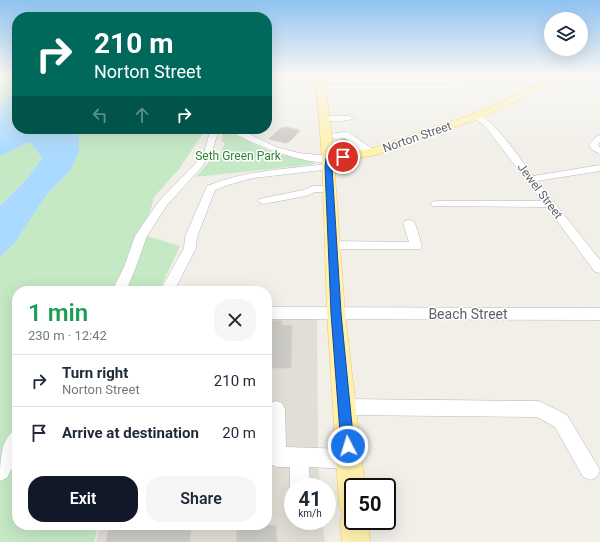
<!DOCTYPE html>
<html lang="en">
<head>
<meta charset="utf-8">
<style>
  body { margin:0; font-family:Roboto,sans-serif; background:#f6f6f7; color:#1f2937; height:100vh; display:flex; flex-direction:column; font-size:15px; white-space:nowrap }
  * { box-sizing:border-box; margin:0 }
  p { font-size:13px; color:#747a83 }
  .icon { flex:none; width:22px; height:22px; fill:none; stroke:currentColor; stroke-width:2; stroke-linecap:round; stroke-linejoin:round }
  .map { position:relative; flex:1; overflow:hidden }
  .drawer { position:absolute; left:12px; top:286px; width:260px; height:244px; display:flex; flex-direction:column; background:#fff; border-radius:16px; box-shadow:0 4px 16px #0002 }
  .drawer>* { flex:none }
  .top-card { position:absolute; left:12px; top:12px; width:260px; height:122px; border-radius:16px; box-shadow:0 4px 16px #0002; background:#00695c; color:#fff; overflow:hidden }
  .fabs { position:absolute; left:544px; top:12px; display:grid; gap:8px }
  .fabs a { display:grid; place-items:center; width:44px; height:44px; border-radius:50%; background:#fff; box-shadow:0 4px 16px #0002; font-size:20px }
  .speed { position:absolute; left:284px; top:478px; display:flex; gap:8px; font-size:20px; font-weight:700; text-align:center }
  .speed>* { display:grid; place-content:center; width:52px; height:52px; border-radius:50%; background:#fff; box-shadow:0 4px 16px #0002; line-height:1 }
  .speed small { font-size:10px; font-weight:400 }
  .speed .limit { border:2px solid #111; border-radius:6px; background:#fff; color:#111 }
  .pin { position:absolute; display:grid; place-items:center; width:34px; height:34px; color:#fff; margin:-17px; border:2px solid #fff; border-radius:50%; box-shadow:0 1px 4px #0007 }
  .me { position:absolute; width:44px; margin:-22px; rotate:355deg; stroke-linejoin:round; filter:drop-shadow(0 0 3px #0008) }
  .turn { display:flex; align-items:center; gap:14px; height:84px; padding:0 16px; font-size:18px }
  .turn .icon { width:52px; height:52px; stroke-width:2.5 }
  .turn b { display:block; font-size:28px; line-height:34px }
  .lanes { display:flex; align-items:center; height:38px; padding:0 16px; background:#0003; justify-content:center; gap:20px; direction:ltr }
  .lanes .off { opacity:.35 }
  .round { display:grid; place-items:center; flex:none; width:42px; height:42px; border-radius:16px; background:#f6f6f7 }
  .headline { display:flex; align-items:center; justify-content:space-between; height:68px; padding:0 16px }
  h1 { font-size:24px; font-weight:600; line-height:30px; color:#1e9e55 }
  .action { display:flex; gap:8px; margin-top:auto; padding:8px 16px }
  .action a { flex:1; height:46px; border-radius:16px; background:#111827; color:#fff; font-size:16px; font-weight:600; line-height:46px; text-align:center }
  .action a+a { background:#f6f6f7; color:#1f2937 }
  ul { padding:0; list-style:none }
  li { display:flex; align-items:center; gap:12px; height:52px; padding:0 16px; border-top:1px solid #e0e1e3 }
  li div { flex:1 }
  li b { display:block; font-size:15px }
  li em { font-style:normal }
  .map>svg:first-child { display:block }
  .education { fill:#e1ded6 }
  .green { fill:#c5e8c5 }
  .water { fill:#aadaff }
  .building { fill:#cccac5; stroke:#d6d1c6 }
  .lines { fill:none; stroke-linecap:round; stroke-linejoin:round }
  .minor-tunnel { stroke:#ccccc8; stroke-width:10; stroke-dasharray:10 4.5; stroke-linecap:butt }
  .minor-casing { stroke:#b5b8bc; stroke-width:1 }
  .major-casing { stroke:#f2c960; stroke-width:1 }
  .minor { fill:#fff; fill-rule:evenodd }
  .major { fill:#fff2af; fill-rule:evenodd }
  .route { fill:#1a73e8; stroke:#114b97 }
  .labels { text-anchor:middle; stroke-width:3; stroke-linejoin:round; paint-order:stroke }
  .far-street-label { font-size:12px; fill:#5f6368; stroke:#fff }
  .far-park-label { font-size:12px; fill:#348238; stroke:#fff }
  .street-label { font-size:14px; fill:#5f6368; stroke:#fff }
</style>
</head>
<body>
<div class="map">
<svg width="600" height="542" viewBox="0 0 600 542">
  <rect width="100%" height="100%" fill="#f1efe8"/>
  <path class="education" d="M 267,315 L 317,315 L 318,458 L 320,487 L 293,487 L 293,521 L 322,521 L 325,542 L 96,542 L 100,525 L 267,525 Z"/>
  <path class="green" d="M 0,75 L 17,75 L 17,92 L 0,103 Z
    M 79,129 L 206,129 L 179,169 L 154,197 L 144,235 L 180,246 L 159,291 L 17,291 L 17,525 L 98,525 L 94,542 L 0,542 L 0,257 L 14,244 L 47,194 L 69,172 L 79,153 Z
    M 226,129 C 233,129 238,136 245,139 C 266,152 290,157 314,162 L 315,164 L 196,177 L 214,156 L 220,155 L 225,143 L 222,141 L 222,132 Z
    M 30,142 L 42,158 L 27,179 L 0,206 L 0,156 Z"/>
  <path class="water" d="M 17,92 L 17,129 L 79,129 L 79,153 L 69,172 L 47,194 L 14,244 L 0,257 L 0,206 L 27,179 L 42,158 L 30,142 L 0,156 L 0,103 Z"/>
  <path class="building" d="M 286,127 L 299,130 L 297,131 L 300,131 L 289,142 L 285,143 L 269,139 L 281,128 Z
    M 267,320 L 282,321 L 282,325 L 292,325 L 291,368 L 267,368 Z
    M 109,525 L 191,525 L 190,542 L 106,542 Z
    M 236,525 L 276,525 L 277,542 L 237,542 Z"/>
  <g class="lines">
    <path class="minor-tunnel" d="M 341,141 L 352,141"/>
    <g class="minor-casing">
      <path id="minor" d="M 507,75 L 517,75 L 550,84 L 547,86 L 508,76 Z
        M 587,75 L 600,75 L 600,79 L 588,76 Z
        M 463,80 L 465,81 L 465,83 L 452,89 L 321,89 L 318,87 L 321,85 L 451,85 Z
        M 474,114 C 489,111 524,164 533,176 L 600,165 L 600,171 L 537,181 L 600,260 L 600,273 L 595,272 L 547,207 L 432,206 L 431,204 L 432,202 L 436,201 L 542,201 L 485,126 L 474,118 Z
        M 321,116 L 350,116 L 354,118 C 348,122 326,122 320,118 Z
        M 212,129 L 221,129 L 218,133 L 211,154 L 200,169 L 167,205 L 147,236 L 136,267 L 126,291 L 112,291 L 124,267 L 135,236 L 159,201 L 194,165 L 204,152 L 210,132 Z
        M 229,129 L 239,129 L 276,147 L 299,153 L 328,156 L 333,159 C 321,172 241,141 229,129 Z
        M 347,132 C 350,133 374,150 377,152 L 375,154 L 372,155 L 362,151 L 341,151 L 336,144 L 337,142 L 343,142 L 346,146 L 355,146 L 345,138 L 335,139 L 331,136 L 335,133 Z
        M 600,135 L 600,142 L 598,145 L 600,147 L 600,154 L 591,149 L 589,144 L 597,136 Z
        M 328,164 L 333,167 L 331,169 L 253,178 L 228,185 L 215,190 L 197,237 L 196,248 L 174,291 L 160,291 L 184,248 L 185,237 L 207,186 C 246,170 287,169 328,164 Z
        M 313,186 L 330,186 L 335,189 L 330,192 L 315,192 L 306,196 L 263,204 L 258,201 L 259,199 L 303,190 Z
        M 409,220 L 413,221 L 415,223 L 422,246 L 420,249 L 332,249 L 328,248 L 326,245 L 328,242 L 332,241 L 409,242 L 403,223 L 405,221 Z
        M 267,307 L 600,308 L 600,320 L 267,319 Z
        M 344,399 L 539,401 L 567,415 L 600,470 L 597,477 L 590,480 L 583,477 L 555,427 L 537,417 L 344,415 L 338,413 L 335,407 L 338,401 Z
        M 276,401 L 282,403 L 285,409 L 286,447 L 349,449 L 356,452 L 359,459 L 356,466 L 349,469 L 309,467 L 310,487 L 293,487 L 293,494 L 290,487 L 290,467 L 277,467 L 270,464 L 267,457 L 267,409 L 270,403 Z
        M 17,429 L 17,458 L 7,478 L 0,481 C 0,463 0,437 17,429 Z"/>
    </g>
    <g class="major-casing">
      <path id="major" d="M 316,75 L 324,75 L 334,154 L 370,149 L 473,114 L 560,75 L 571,75 L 481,118 L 376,155 L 334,162 L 345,313 L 365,487 L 353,487 L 353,521 L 368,521 L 370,542 L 342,542 L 340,521 L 343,514 L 339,505 L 327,313 L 322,159 Z"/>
    </g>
    <use href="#minor" class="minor"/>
    <use href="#major" class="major"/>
  </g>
  <linearGradient id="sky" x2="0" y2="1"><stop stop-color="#8fc3f1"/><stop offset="0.5" stop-color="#f9f8f5"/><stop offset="1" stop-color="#f9f8f5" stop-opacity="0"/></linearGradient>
  <rect width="600" height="151" fill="url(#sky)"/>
  <path class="route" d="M 343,155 L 346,157 L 345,158 L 332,160 L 332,167 L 341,313 L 354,446 L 352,450 L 348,452 L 343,450 L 341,446 L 331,313 L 325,167 L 326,158 Z"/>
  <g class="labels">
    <g class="far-street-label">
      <text transform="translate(417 137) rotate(-19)" y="4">Norton Street</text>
      <text transform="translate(540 191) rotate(53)" y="4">Jewel Street</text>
    </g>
    <g class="far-park-label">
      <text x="238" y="160">Seth Green Park</text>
    </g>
    <g class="street-label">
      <text x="468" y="319">Beach Street</text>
    </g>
  </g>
</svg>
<div class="fabs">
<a><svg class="icon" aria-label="layers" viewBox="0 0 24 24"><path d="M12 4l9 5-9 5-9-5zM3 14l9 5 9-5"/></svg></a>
</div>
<div class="speed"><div>41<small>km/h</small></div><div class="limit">50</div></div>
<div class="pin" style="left:343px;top:157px;background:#d93025"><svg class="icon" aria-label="arrive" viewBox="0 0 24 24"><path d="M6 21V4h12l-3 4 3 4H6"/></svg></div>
<svg class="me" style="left:348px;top:446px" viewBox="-20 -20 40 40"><circle r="17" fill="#1a73e8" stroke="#fff" stroke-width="3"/><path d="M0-11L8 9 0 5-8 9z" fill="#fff"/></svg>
<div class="top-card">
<div class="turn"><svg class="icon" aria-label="right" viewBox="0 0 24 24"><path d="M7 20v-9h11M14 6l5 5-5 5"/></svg><div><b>210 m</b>Norton Street</div></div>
<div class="lanes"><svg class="icon off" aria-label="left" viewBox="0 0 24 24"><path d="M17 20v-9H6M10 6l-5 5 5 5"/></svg><svg class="icon off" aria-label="ahead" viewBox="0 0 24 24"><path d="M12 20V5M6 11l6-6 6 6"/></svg><svg class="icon" aria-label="right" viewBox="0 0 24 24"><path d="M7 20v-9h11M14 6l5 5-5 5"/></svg></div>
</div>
<section class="drawer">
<div class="headline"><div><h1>1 min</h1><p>230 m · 12:42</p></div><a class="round"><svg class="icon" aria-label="close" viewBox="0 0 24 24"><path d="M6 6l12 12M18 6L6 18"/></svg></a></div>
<ul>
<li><svg class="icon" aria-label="right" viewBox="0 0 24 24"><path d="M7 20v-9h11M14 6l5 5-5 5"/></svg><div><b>Turn right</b><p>Norton Street</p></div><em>210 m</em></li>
<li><svg class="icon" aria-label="arrive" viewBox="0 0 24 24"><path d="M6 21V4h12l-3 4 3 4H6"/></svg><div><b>Arrive at destination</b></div><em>20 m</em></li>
</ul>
<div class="action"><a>Exit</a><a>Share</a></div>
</section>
</div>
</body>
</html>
